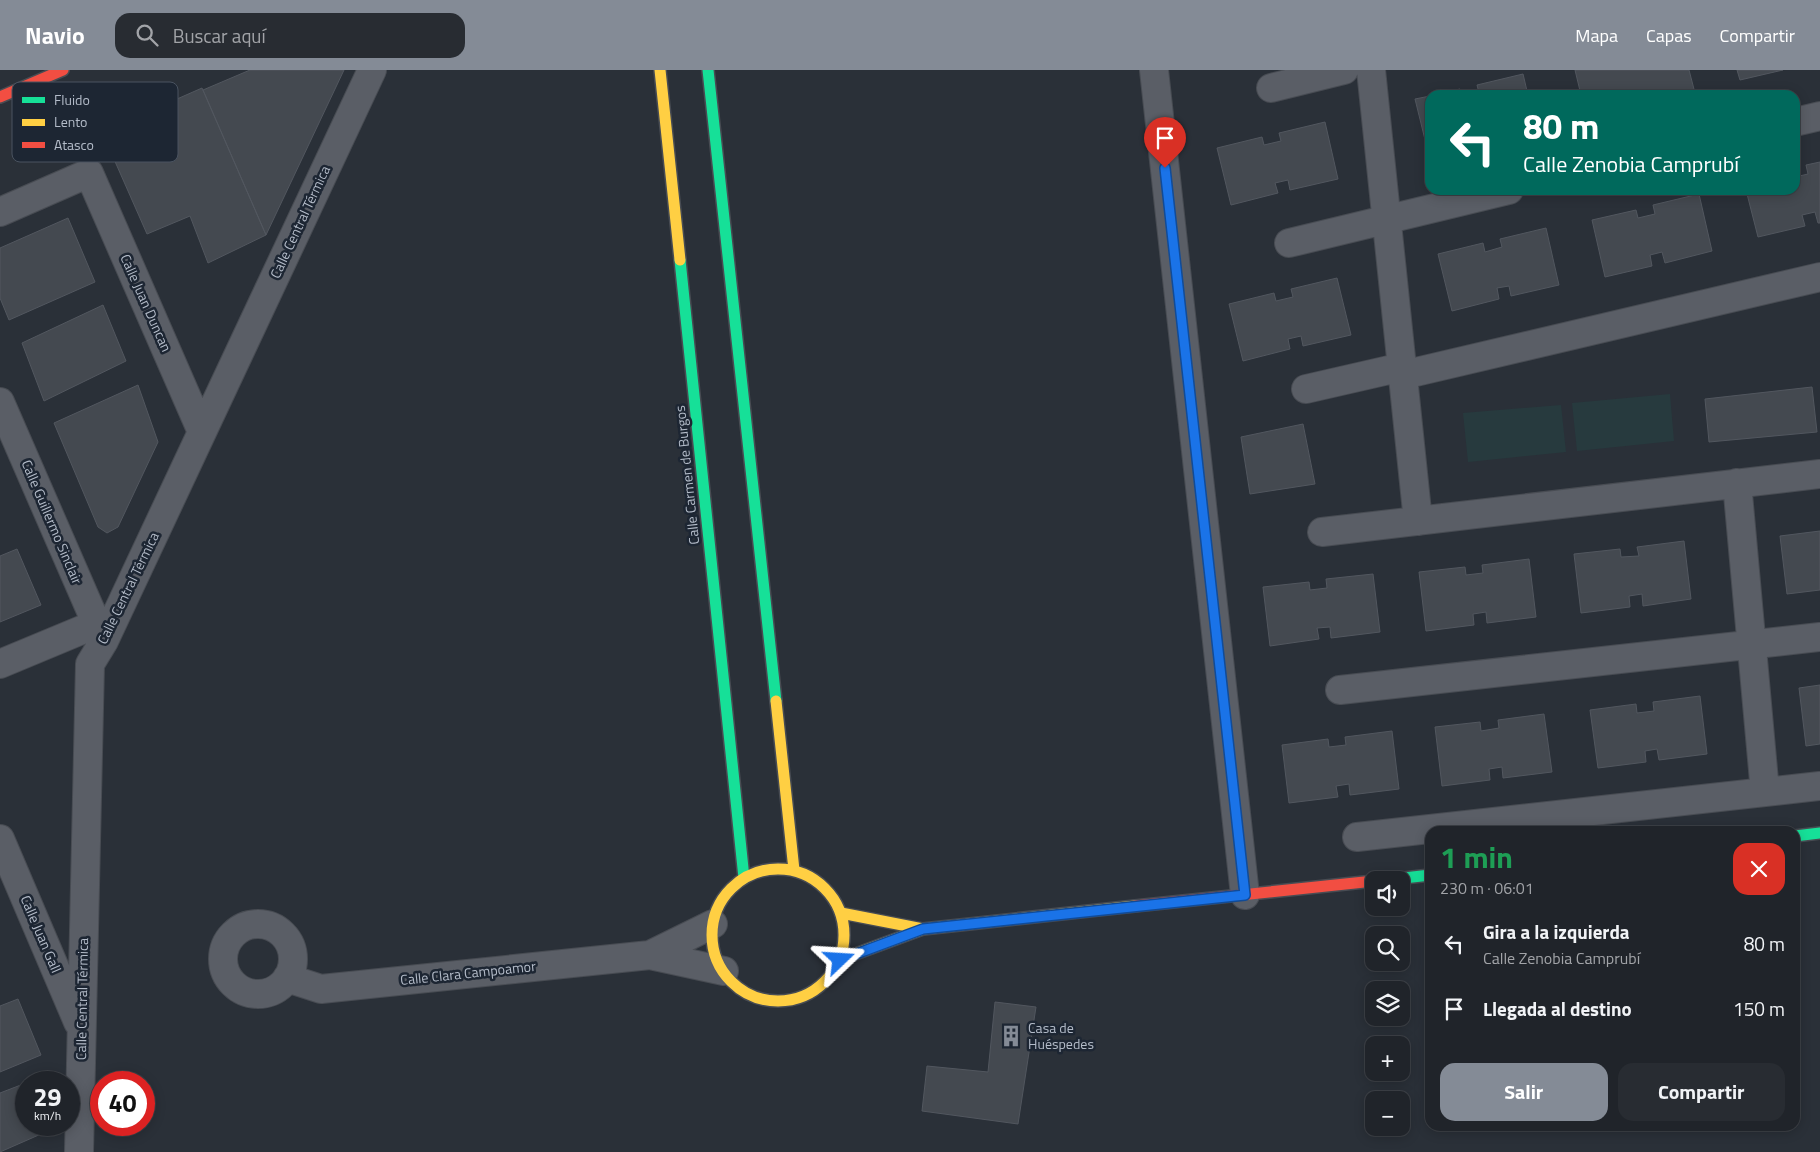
<!DOCTYPE html>
<html lang="es">
<head>
<meta charset="utf-8">
<style>
  body { margin:0; font-family:"Titillium Web",sans-serif; background:#282c32; color:#f1f3f6; height:100vh; display:flex; flex-direction:column; font-size:19px; white-space:nowrap }
  * { box-sizing:border-box; margin:0 }
  p { font-size:16px; color:#a2a4a8 }
  .icon { flex:none; width:28px; height:28px; fill:none; stroke:currentColor; stroke-width:2; stroke-linecap:round; stroke-linejoin:round }
  .map { position:relative; flex:1; overflow:hidden }
  .sheet { position:absolute; left:1425px; top:756px; width:375px; height:305px; display:flex; flex-direction:column; background:#20242a; border-radius:15px; box-shadow:0 2px 12px #0003,0 0 0 1px #3d4147 }
  .sheet>* { flex:none }
  .top-card { position:absolute; left:1425px; top:20px; width:375px; height:105px; border-radius:15px; box-shadow:0 2px 12px #0003,0 0 0 1px #3d4147; background:#00695c; color:#fff; overflow:hidden }
  .buttons { position:absolute; left:1365px; top:801px; display:grid; gap:10px }
  .buttons a { display:grid; place-items:center; width:45px; height:45px; border-radius:10px; background:#20242a; box-shadow:0 2px 12px #0003,0 0 0 1px #3d4147; font-size:25px }
  .speed { position:absolute; left:15px; top:1001px; display:flex; gap:10px; font-size:25px; font-weight:700; text-align:center }
  .speed>* { display:grid; place-content:center; width:65px; height:65px; border-radius:50%; background:#20242a; box-shadow:0 2px 12px #0003,0 0 0 1px #3d4147; line-height:1 }
  .speed small { font-size:12px; font-weight:400 }
  .speed .limit { border:8px solid #d22; background:#fff; color:#111 }
  .pin { position:absolute; display:grid; place-items:center; width:42px; height:42px; color:#fff; margin:-51px -21px; border-radius:50% 50% 50% 0; rotate:-45deg; box-shadow:0 0 5px #0007 }
  .pin .icon { rotate:45deg }
  .me { position:absolute; width:55px; margin:-28px; rotate:70deg; stroke-linejoin:round; filter:drop-shadow(0 0 4px #0008) }
  .turn { display:flex; align-items:center; gap:18px; height:105px; padding:0 15px; font-size:22px }
  .turn .icon { width:65px; height:65px; stroke-width:2.5 }
  .turn b { display:block; font-size:35px; line-height:42px }
  .round { display:grid; place-items:center; flex:none; width:52px; height:52px; border-radius:15px; background:#282c32 }
  .head { display:flex; align-items:center; justify-content:space-between; height:85px; padding:0 15px }
  h1 { font-size:30px; font-weight:700; line-height:38px; color:#1e9e55 }
  .action { display:flex; gap:10px; margin-top:auto; padding:10px 15px }
  .action a { flex:1; height:58px; border-radius:15px; background:#848b96; color:#fff; font-size:20px; font-weight:700; line-height:58px; text-align:center }
  .action a+a { background:#282c32; color:#f1f3f6 }
  ul { padding:0; list-style:none }
  li { display:flex; align-items:center; gap:15px; height:65px; padding:0 15px }
  li div { flex:1 }
  li b { display:block; font-size:19px }
  li em { font-style:normal }
  header { display:flex; align-items:center; gap:30px; box-sizing:border-box; height:70px; padding:0 25px; background:#848b96; color:#fff }
  header strong { font-size:24px }
  nav { display:flex; gap:28px; margin-inline-start:auto; font-size:18px }
  .search { width:350px; height:45px; background:#282c32; display:flex; align-items:center; gap:12px; box-sizing:border-box; padding:0 18px; border-radius:15px; color:#a2a4a8; font-size:19px }
  .map>svg:first-child { display:block }
  .green { fill:#273a3e }
  .building { fill:#444950; stroke:#52575f }
  .lines { fill:none; stroke-linecap:round; stroke-linejoin:round }
  .street-casing { stroke:#484c53; stroke-width:30 }
  .fast-casing { stroke:#484c53; stroke-width:14 }
  .slow-casing { stroke:#484c53; stroke-width:14 }
  .jam-casing { stroke:#484c53; stroke-width:14 }
  .street { stroke:#5a5e66; stroke-width:28 }
  .fast { stroke:#16e098; stroke-width:11 }
  .slow { stroke:#ffcf43; stroke-width:11 }
  .jam { stroke:#f24e42; stroke-width:11 }
  .route-casing { stroke:#114b97; stroke-width:12 }
  .route { stroke:#1a73e8; stroke-width:9 }
  .labels { text-anchor:middle; stroke-width:5; stroke-linejoin:round; paint-order:stroke }
  .street-label { font-size:14px; fill:#b4bcc9; stroke:#1d2633 }
  .poi-label { font-size:14px; fill:#b4bcc9; stroke:#1d2633; text-anchor:start }
  .key { fill:#1d2633; stroke:#4a5360; stroke-width:1 }
  .key-label { font-size:14px; fill:#b4bcc9 }
</style>
</head>
<body>
<header>
<strong>Navio</strong>
<div class="search"><svg class="icon" aria-label="search" viewBox="0 0 24 24"><circle cx="10" cy="10" r="6"/><path d="M15 15l6 6"/></svg>Buscar aquí</div>
<nav><a>Mapa</a><a>Capas</a><a>Compartir</a></nav>
</header>
<div class="map">
<svg width="1820" height="1082" viewBox="0 0 1820 1082">
  <rect width="100%" height="100%" fill="#2a3038"/>
  <path class="green" d="M 1670,324 L 1674,371 L 1577,381 L 1572,333 Z
    M 1561,335 L 1566,382 L 1468,392 L 1463,343 Z"/>
  <path class="building" d="M 250,0 L 344,0 L 266,165 L 203,20 Z
    M 1575,0 L 1689,0 L 1695,23 L 1688,25 L 1581,25 Z
    M 1737,0 L 1783,0 L 1740,10 Z
    M 1523,4 L 1528,25 L 1471,25 L 1479,23 L 1477,15 Z
    M 202,18 L 266,165 L 208,193 L 190,146 L 147,164 L 102,62 Z
    M 1460,19 L 1461,25 L 1434,25 Z
    M 1430,26 L 1430,86 L 1429,86 L 1415,29 Z
    M 1325,52 L 1338,109 L 1290,120 L 1288,110 L 1275,113 L 1278,123 L 1231,135 L 1217,78 L 1262,67 L 1264,75 L 1281,71 L 1279,63 Z
    M 1820,92 L 1820,153 L 1818,153 L 1815,142 L 1802,145 L 1805,156 L 1758,167 L 1746,120 L 1795,120 L 1795,107 L 1808,104 L 1806,95 Z
    M 1699,124 L 1712,181 L 1665,193 L 1662,182 L 1650,185 L 1652,196 L 1605,207 L 1592,150 L 1636,140 L 1638,148 L 1655,144 L 1653,135 Z
    M 68,148 L 95,212 L 9,250 L 0,228 L 0,178 Z
    M 1546,158 L 1559,215 L 1511,226 L 1509,216 L 1497,218 L 1499,229 L 1452,241 L 1438,184 L 1483,173 L 1485,182 L 1502,177 L 1500,169 Z
    M 1337,208 L 1351,265 L 1303,276 L 1301,266 L 1288,269 L 1290,279 L 1243,291 L 1229,234 L 1274,223 L 1276,231 L 1293,227 L 1291,219 Z
    M 103,235 L 126,291 L 44,331 L 22,273 Z
    M 138,315 L 158,372 L 118,457 L 107,463 L 98,457 L 54,353 Z
    M 1812,317 L 1817,362 L 1709,372 L 1705,329 Z
    M 1303,354 L 1315,414 L 1250,424 L 1241,367 Z
    M 1820,461 L 1820,520 L 1787,524 L 1780,466 Z
    M 1684,471 L 1691,529 L 1643,536 L 1642,524 L 1629,526 L 1630,537 L 1581,543 L 1574,484 L 1620,479 L 1621,487 L 1639,486 L 1637,477 Z
    M 17,479 L 41,535 L 0,552 L 0,486 Z
    M 1529,489 L 1536,547 L 1487,553 L 1486,542 L 1473,544 L 1474,555 L 1426,561 L 1419,502 L 1465,497 L 1466,505 L 1483,503 L 1482,495 Z
    M 1373,504 L 1380,562 L 1331,568 L 1330,557 L 1317,558 L 1319,569 L 1270,576 L 1263,517 L 1309,512 L 1310,520 L 1327,518 L 1326,509 Z
    M 1820,615 L 1820,674 L 1806,676 L 1799,618 Z
    M 1700,626 L 1707,684 L 1659,690 L 1657,679 L 1645,681 L 1646,692 L 1598,698 L 1590,640 L 1636,634 L 1637,643 L 1654,641 L 1653,632 Z
    M 1544,644 L 1552,702 L 1503,708 L 1502,697 L 1489,699 L 1490,710 L 1442,716 L 1435,657 L 1480,652 L 1481,661 L 1499,658 L 1498,650 Z
    M 1392,661 L 1399,719 L 1350,725 L 1349,714 L 1336,716 L 1338,727 L 1289,733 L 1282,675 L 1328,669 L 1329,677 L 1346,675 L 1345,667 Z
    M 18,929 L 41,985 L 0,1002 L 0,936 Z
    M 995,932 L 1036,937 L 1018,1054 L 922,1041 L 927,996 L 988,1002 Z
    M 26,1013 L 26,1055 L 43,1055 L 41,1064 L 0,1082 L 0,1023 Z"/>
  <g class="lines">
    <g class="street-casing">
      <path id="street" d="M 1154,0 L 1245,825
        M 1371,0 L 1418,451
        M 1271,18 L 1344,0
        M 1795,52 L 1820,46
        M 0,142 L 89,103 L 202,362
        M 1289,173 L 1509,120
        M 1403,305 L 1820,207
        M 1306,319 L 1402,297
        M 0,332 L 104,571
        M 1737,413 L 1765,722
        M 1322,462 L 1820,404
        M 0,594 L 96,554
        M 1340,620 L 1820,567
        M 1357,767 L 1820,716
        M 0,769 L 78,952
        M223 889a35 35 0 1 1 70 0a35 35 0 1 1-70 0Z
        M 650,885 L 713,854
        M 287,908 L 321,919 L 650,885 L 724,901
        M 79,1082 L 90,594 L 104,571 L 372,0"/>
    </g>
    <g class="fast-casing">
      <path id="fast" d="M 708,0 L 776,631
        M 680,190 L 744,808
        M 1795,766 L 1820,763
        M 1387,810 L 1430,805"/>
    </g>
    <g class="slow-casing">
      <path id="slow" d="M 660,0 L 680,190
        M 776,631 L 794,800
        M712 865a66 66 0 1 1 132 0a66 66 0 1 1-132 0Z
        M 841,843 L 923,859
        M 839,890 L 923,859 L 1135,836"/>
    </g>
    <g class="jam-casing">
      <path id="jam" d="M 0,27 L 63,0
        M 1135,836 L 1374,811"/>
    </g>
    <use href="#street" class="street"/>
    <use href="#fast" class="fast"/>
    <use href="#slow" class="slow"/>
    <use href="#jam" class="jam"/>
  </g>
  <g class="lines">
    <g class="route-casing">
      <path id="route" d="M 840,890 L 923,859 L 1245,825 L 1165,98"/>
    </g>
    <use href="#route" class="route"/>
  </g>
  <defs>
    <g id="building-bare" transform="scale(1.725)"><path d="M-4-6H4V6H1V3H-1V6H-4ZM-2.5-4.3h1.7v1.8h-1.7ZM.8-4.3h1.7v1.8H.8ZM-2.5-1h1.7V.8h-1.7ZM.8-1h1.7V.8H.8Z" fill="#848b96" stroke="#1d2633" stroke-width="2.5" paint-order="stroke"/></g>
  </defs>
  <g fill-rule="evenodd">
    <use href="#building-bare" x="1011" y="966"/>
  </g>
  <g class="labels">
    <g class="street-label">
      <text transform="translate(300 152) rotate(-65)" y="5">Calle Central Térmica</text>
      <text transform="translate(146 233) rotate(66)" y="5">Calle Juan Duncan</text>
      <text transform="translate(687 405) rotate(-96)" y="5">Calle Carmen de Burgos</text>
      <text transform="translate(52 452) rotate(67)" y="5">Calle Guillermo Sinclair</text>
      <text transform="translate(128 518) rotate(-64)" y="5">Calle Central Térmica</text>
      <text transform="translate(41 864) rotate(67)" y="5">Calle Juan Gall</text>
      <text transform="translate(468 903) rotate(-6)" y="5">Calle Clara Campoamor</text>
      <text transform="translate(82 929) rotate(-89)" y="5">Calle Central Térmica</text>
    </g>
    <g class="poi-label">
      <text x="1028" y="963">Casa de<tspan x="1028" dy="16">Huéspedes</tspan></text>
    </g>
  </g>
  <rect x="12" y="12" width="166" height="80" rx="8" class="key"/>
  <rect x="22" y="27" width="23" height="6" fill="#16e098"/>
  <rect x="22" y="49" width="23" height="7" fill="#ffcf43"/>
  <rect x="22" y="72" width="23" height="6" fill="#f24e42"/>
  <g class="key-label">
    <text x="54" y="35">Fluido</text>
    <text x="54" y="57">Lento</text>
    <text x="54" y="80">Atasco</text>
  </g>
</svg>
<div class="buttons">
<a><svg class="icon" aria-label="sound" viewBox="0 0 24 24"><path d="M4 9h4l5-4v14l-5-4H4zM17 9q2 3 0 6"/></svg></a>
<a><svg class="icon" aria-label="search" viewBox="0 0 24 24"><circle cx="10" cy="10" r="6"/><path d="M15 15l6 6"/></svg></a>
<a><svg class="icon" aria-label="layers" viewBox="0 0 24 24"><path d="M12 4l9 5-9 5-9-5zM3 14l9 5 9-5"/></svg></a>
<a>+</a>
<a>−</a>
</div>
<div class="speed"><div>29<small>km/h</small></div><div class="limit">40</div></div>
<div class="pin" style="left:1165px;top:98px;background:#d93025"><svg class="icon" aria-label="arrive" viewBox="0 0 24 24"><path d="M6 21V4h12l-3 4 3 4H6"/></svg></div>
<svg class="me" style="left:840px;top:890px" viewBox="-20 -20 40 40"><path d="M0-17L14 15 0 8-14 15z" fill="#1a73e8" stroke="#fff" stroke-width="4"/></svg>
<div class="top-card">
<div class="turn"><svg class="icon" aria-label="left" viewBox="0 0 24 24"><path d="M17 20v-9H6M10 6l-5 5 5 5"/></svg><div><b>80 m</b>Calle Zenobia Camprubí</div></div>
</div>
<section class="sheet">
<div class="head"><div><h1>1 min</h1><p>230 m · 06:01</p></div><a class="round" style="background:#d93025;color:#fff"><svg class="icon" aria-label="close" viewBox="0 0 24 24"><path d="M6 6l12 12M18 6L6 18"/></svg></a></div>
<ul>
<li><svg class="icon" aria-label="left" viewBox="0 0 24 24"><path d="M17 20v-9H6M10 6l-5 5 5 5"/></svg><div><b>Gira a la izquierda</b><p>Calle Zenobia Camprubí</p></div><em>80 m</em></li>
<li><svg class="icon" aria-label="arrive" viewBox="0 0 24 24"><path d="M6 21V4h12l-3 4 3 4H6"/></svg><div><b>Llegada al destino</b></div><em>150 m</em></li>
</ul>
<div class="action"><a>Salir</a><a>Compartir</a></div>
</section>
</div>
</body>
</html>
